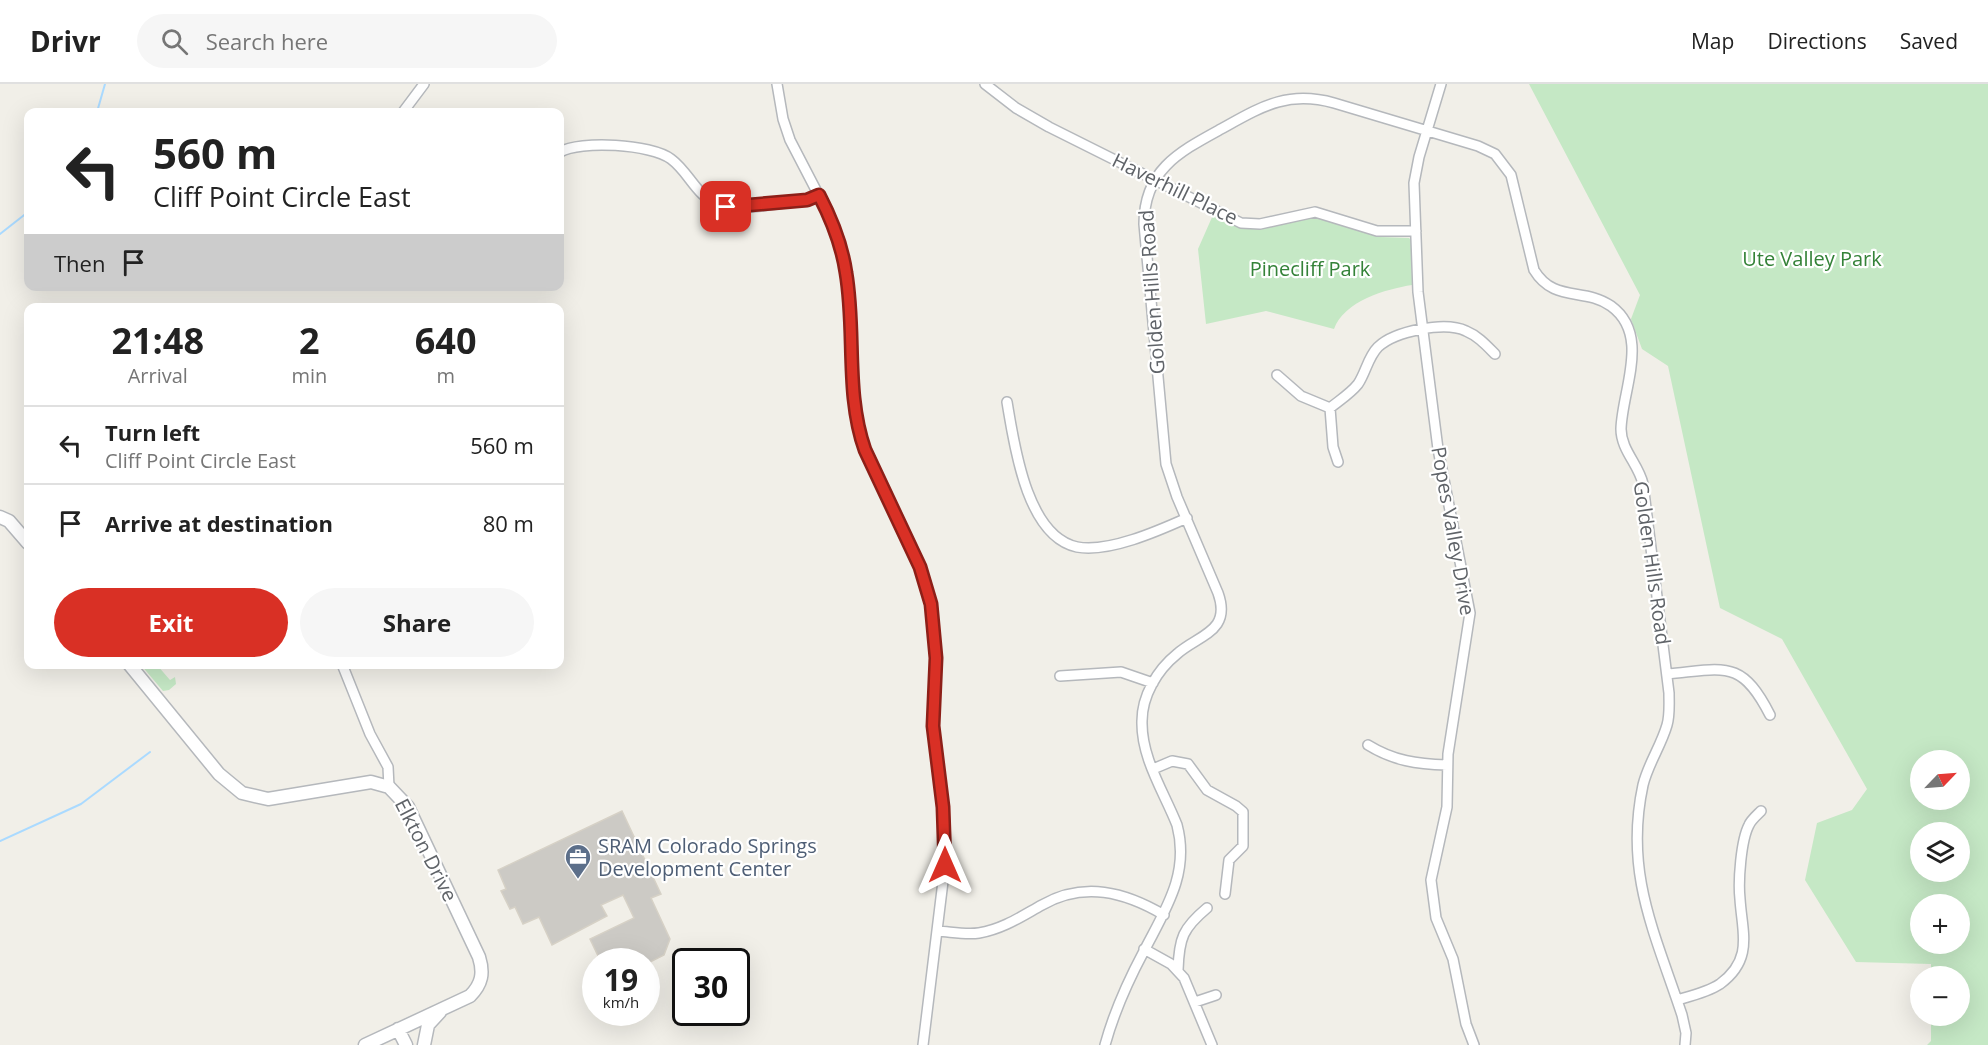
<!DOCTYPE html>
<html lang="en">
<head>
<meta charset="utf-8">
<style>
  body { margin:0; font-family:"Open Sans",sans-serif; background:#f6f6f6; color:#222; height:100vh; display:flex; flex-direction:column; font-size:22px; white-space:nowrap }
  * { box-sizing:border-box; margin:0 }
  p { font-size:20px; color:#767676 }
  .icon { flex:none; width:33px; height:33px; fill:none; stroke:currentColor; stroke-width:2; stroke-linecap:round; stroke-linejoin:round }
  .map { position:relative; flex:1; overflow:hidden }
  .side { position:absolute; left:24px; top:219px; width:540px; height:366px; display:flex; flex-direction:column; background:#fff; border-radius:12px; box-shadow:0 6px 24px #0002 }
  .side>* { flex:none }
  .hud { position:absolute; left:24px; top:24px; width:540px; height:183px; border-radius:12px; box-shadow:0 6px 24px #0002; background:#fff; color:#222; overflow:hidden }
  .needle { width:39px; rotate:65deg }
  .controls { position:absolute; left:1910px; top:666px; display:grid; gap:12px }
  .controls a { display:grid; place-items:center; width:60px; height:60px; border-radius:50%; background:#fff; box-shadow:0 6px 24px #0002; font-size:30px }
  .speed { position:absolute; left:582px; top:864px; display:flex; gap:12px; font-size:30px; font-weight:700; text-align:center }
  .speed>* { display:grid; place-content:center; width:78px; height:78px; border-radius:50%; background:#fff; box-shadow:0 6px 24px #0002; line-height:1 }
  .speed small { font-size:15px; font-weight:400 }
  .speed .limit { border:3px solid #111; border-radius:9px; background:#fff; color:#111 }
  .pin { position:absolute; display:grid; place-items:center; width:51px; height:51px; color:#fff; margin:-26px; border-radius:12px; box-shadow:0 3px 9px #0006 }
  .me { position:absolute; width:66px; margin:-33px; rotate:0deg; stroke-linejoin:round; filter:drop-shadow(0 0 4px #0008) }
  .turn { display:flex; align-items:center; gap:21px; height:126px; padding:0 30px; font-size:27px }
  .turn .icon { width:78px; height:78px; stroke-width:2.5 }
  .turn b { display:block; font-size:42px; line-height:51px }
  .then { display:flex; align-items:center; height:57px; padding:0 30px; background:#0003; gap:12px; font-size:22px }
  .eta { display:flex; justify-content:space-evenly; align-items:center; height:102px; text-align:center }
  .eta b { font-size:36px; font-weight:700; line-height:42px }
  .cta { display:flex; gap:12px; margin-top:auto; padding:12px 30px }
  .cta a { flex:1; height:69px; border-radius:36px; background:#d93025; color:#fff; font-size:24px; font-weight:700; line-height:69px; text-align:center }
  .cta a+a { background:#f6f6f6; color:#222 }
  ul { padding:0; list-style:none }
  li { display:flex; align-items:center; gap:18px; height:78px; padding:0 30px; border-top:2px solid #e0e0e0 }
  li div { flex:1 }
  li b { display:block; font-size:22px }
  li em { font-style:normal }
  header { display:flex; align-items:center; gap:36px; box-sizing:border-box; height:84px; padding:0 30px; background:#fff; border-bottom:2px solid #e0e0e0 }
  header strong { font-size:28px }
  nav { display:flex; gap:33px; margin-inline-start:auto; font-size:21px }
  .search { width:420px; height:54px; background:#f6f6f6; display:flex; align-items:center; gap:15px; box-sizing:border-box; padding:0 21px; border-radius:33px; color:#767676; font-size:22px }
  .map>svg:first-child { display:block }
  .green { fill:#c5e8c5; fill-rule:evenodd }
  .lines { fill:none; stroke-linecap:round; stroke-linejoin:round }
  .stream { stroke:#aadaff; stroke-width:2 }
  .building { fill:#cccac5; stroke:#d6d1c6; stroke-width:1.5 }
  .minor-casing { stroke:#b5b8bc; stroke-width:12 }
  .tertiary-casing { stroke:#b5b8bc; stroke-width:15 }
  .minor { stroke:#fff; stroke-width:9 }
  .tertiary { stroke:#fff; stroke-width:12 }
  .route-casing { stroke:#8d1f18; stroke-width:15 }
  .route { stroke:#d93025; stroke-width:10 }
  .labels { text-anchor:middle; stroke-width:4.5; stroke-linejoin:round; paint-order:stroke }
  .street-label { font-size:20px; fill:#5f6368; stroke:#fff }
  .park-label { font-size:20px; fill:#348238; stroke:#fff }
  .service-label { font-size:20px; fill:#4e5e75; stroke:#fff; text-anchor:start }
</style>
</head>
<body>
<header>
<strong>Drivr</strong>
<div class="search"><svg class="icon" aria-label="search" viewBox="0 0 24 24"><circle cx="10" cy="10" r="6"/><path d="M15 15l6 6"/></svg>Search here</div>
<nav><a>Map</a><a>Directions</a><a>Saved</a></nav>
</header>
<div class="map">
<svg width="1988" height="961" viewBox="0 0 1988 961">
  <rect width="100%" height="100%" fill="#f1efe8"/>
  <path class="green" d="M 1529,0 L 1988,0 L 1988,961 L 1927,961 L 1931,957 L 1931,932 L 1959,932 L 1959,892 L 1931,892 L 1931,880 L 1856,878 L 1805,796 L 1817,739 L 1852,726 L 1867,705 L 1782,555 L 1720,524 L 1668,282 L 1642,265 L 1631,235 L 1640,211 ZM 1959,676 L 1959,716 L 1920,716 L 1920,676 ZM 1959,748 L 1959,788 L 1920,788 L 1920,748 ZM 1959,820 L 1959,860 L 1920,860 L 1920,820 Z
    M 1213,131 L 1235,142 L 1250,145 L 1313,133 L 1380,153 L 1409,154 L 1411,156 L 1412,201 C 1386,205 1344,217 1334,245 L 1266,227 L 1206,240 L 1198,165 Z
    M 141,581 L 157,581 L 170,596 L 175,593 L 176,600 L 169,606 L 163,607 Z"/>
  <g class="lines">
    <path class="stream" d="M 97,28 L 105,0
      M 0,150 L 28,128
      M 0,757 L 81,720 L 150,668"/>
  </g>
  <path class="building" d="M 622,727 L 661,810 L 651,814 L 670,855 L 664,871 L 650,878 L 601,878 L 590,855 L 634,834 L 623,811 L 601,821 L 607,832 L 552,861 L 539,833 L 523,840 L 515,823 L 510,825 L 501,807 L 506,805 L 498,786 Z"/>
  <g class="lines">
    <g class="minor-casing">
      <path id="minor" d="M 777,0 L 783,35 L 790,56 L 831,135 L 842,166 L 848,201 L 855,327 L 862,357 L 920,483 L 931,520 L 936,574 L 933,642 L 945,741 L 945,781 L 923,961
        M 985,0 L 1016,24 L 1049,43 L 1241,139 L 1260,140 L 1315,128 L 1377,147 L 1416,147
        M 1441,0 L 1419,73 L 1414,99 L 1418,208 L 1438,365 L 1470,529 L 1448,670 L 1447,723 L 1431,796 L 1436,834 L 1453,875 L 1466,940 L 1474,961
        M 403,28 L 424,0
        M 560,68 C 580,56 651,60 671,75 C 690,89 696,113 720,121 C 742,128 784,118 807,116 L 819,111
        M 1277,291 L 1301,312 L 1330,324
        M 1007,318 C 1014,359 1026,452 1077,463 C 1108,469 1158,447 1187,434
        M 1338,378 L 1333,363 L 1330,324 C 1340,316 1351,309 1358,300 C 1366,288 1368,273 1378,263 C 1395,247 1445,237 1466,247 C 1478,252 1486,261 1495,270
        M 342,580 L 370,650 L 388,683 L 389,703
        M 1667,590 C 1724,585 1741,574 1770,631
        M 1060,592 L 1121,588 L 1153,599
        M 1368,661 C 1394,677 1417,680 1447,681
        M 1153,685 L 1172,677 L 1188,680 L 1207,706 L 1236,722 L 1243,728 L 1243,762 L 1229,776 L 1225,810
        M 938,847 C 952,848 966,851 979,849 C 1003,845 1022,832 1042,821 C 1084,797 1125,808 1164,831
        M 1144,865 L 1171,880 L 1184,894 L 1212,961
        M 1178,886 C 1179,854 1183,844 1207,824
        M 1677,916 C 1691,912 1708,908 1720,900 C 1754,875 1742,848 1740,815 C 1738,797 1741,756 1749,741 C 1751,736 1757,731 1761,727
        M 1195,918 L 1216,911
        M 1105,961 C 1114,928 1128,897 1144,867 C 1165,826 1190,790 1177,741 C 1164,708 1141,674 1142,637 C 1142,612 1157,586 1177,570 C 1198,551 1232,548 1218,509 L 1177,413 L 1166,380 L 1144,140 C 1144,86 1179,68 1221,45 C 1261,23 1287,6 1334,19 L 1478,62 L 1495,70 L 1511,91 L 1534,186 C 1554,219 1584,203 1611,222 C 1651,251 1622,306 1621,345 C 1621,366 1639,381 1643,400 L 1669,609 C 1669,620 1670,631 1667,641 C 1661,662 1648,680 1643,701 C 1624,789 1655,849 1682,931 L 1686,949 L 1685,961"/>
    </g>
    <g class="tertiary-casing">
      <path id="tertiary" d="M 0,433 L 9,437 L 28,459
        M 129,580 L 219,690 L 242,709 L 268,715 L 371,698 L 389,703 L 408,723 L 479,873 C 484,889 482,900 470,912 L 365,961
        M 398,945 L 406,961
        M 424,961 L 428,941 L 440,928"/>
    </g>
    <use href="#minor" class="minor"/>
    <use href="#tertiary" class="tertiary"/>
  </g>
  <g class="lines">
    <g class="route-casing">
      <path id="route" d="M 726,123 L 807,116 L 819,111 C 832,136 842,161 846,189 C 856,247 845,310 865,366 L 920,483 L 931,520 L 936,574 L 933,642 L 943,723 L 945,781"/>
    </g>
    <use href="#route" class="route"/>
  </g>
  <defs>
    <g id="office-pin" transform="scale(1.35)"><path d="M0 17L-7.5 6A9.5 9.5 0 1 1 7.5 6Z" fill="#5c6f8a" stroke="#fff"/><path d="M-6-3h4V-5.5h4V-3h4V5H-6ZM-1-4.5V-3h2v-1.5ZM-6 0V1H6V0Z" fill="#fff"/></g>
  </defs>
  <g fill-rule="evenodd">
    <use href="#office-pin" x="578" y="773"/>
  </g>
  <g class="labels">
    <g class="street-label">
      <text transform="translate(1175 105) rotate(26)" y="7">Haverhill Place</text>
      <text transform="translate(1152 208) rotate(-94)" y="7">Golden Hills Road</text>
      <text transform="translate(1453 447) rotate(80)" y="7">Popes Valley Drive</text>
      <text transform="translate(1652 479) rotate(82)" y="7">Golden Hills Road</text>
      <text transform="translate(426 766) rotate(63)" y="7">Elkton Drive</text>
    </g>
    <g class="park-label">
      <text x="1812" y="182">Ute Valley Park</text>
      <text x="1310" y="192">Pinecliff Park</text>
    </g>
    <g class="service-label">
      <text x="598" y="769">SRAM Colorado Springs<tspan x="598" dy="23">Development Center</tspan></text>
    </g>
  </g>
</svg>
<div class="controls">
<a><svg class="needle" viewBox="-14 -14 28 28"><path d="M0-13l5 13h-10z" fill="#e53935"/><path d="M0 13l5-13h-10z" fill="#767676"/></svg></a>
<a><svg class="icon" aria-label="layers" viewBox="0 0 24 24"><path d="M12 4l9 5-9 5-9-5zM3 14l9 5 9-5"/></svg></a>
<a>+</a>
<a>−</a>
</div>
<div class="speed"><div>19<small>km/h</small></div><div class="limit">30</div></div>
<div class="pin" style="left:726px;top:123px;background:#d93025"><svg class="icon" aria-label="arrive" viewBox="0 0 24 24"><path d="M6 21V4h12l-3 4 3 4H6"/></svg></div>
<svg class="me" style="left:945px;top:781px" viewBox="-20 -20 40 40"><path d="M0-17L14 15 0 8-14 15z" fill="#d93025" stroke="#fff" stroke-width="4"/></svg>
<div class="hud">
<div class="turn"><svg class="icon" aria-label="left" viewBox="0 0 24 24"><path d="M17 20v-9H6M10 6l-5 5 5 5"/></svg><div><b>560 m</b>Cliff Point Circle East</div></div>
<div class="then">Then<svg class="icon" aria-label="arrive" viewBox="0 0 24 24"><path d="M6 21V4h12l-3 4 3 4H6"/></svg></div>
</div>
<section class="side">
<div class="eta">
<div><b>21:48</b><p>Arrival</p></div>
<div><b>2</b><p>min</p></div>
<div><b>640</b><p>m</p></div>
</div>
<ul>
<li><svg class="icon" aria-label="left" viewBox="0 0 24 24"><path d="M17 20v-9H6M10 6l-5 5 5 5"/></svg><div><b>Turn left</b><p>Cliff Point Circle East</p></div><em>560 m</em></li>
<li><svg class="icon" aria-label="arrive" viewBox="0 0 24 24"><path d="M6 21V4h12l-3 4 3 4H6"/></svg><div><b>Arrive at destination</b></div><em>80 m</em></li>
</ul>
<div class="cta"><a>Exit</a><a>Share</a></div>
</section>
</div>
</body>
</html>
